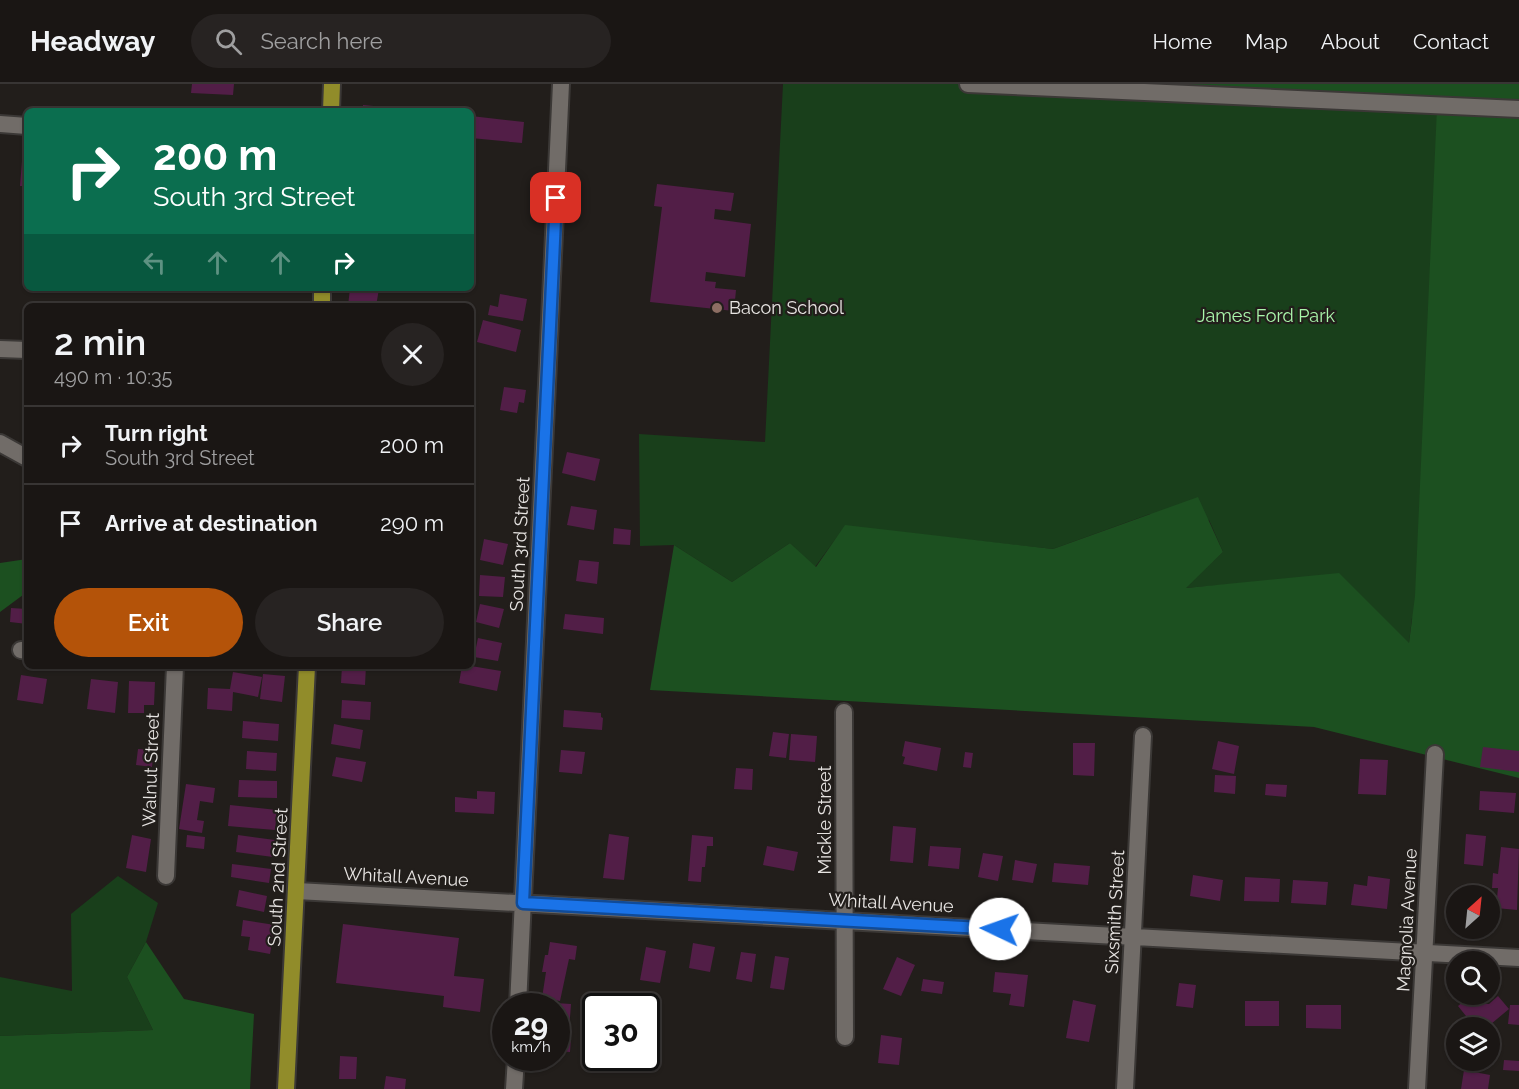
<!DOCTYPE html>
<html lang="en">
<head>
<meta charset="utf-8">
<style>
  body { margin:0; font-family:Raleway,sans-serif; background:#272322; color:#f1f3f6; height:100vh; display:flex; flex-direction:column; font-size:22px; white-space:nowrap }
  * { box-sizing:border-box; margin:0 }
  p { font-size:20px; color:#9f9fa0 }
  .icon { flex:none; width:33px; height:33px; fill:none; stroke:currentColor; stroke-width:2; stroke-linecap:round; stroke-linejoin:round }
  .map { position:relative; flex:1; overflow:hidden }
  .details { position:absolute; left:24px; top:219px; width:450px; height:366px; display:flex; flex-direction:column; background:#1a1614; border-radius:9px; box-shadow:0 2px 4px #0004,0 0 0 2px #383534 }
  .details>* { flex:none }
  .top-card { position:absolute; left:24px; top:24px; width:450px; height:183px; border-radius:9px; box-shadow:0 2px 4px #0004,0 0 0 2px #383534; background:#0b6e4f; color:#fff; overflow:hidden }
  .needle { width:39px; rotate:27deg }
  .tools { position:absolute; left:1446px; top:801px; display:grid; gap:12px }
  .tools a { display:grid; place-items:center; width:54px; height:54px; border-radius:50%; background:#1a1614; box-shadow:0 2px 4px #0004,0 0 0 2px #383534; font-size:30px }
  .speed { position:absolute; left:492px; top:909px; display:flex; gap:12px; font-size:30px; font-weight:700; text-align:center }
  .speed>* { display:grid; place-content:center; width:78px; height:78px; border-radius:50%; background:#1a1614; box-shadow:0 2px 4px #0004,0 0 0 2px #383534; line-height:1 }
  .speed small { font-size:15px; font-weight:400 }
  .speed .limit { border:3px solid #111; border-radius:9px; background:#fff; color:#111 }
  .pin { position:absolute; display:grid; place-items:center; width:51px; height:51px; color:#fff; margin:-26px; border-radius:12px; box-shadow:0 3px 9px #0006 }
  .me { position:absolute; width:66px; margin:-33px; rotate:273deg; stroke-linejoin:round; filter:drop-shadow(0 0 4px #0008) }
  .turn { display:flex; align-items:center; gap:21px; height:126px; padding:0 30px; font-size:27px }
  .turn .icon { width:78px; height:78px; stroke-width:2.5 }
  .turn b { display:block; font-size:42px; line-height:51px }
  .lanes { display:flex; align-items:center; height:57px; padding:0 30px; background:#0003; justify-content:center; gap:30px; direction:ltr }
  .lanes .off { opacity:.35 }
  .round { display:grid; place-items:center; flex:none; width:63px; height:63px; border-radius:32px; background:#272322 }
  .summary { display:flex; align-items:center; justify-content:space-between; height:102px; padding:0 30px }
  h1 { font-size:36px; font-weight:600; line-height:45px }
  .action { display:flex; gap:12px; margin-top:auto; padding:12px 30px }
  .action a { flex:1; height:69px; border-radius:36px; background:#b45309; color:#fff; font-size:24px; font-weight:600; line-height:69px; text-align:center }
  .action a+a { background:#272322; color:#f1f3f6 }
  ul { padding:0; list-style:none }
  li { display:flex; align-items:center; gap:18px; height:78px; padding:0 30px; border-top:2px solid #383534 }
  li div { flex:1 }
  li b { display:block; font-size:22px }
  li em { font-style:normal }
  header { display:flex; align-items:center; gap:36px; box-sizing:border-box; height:84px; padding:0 30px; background:#1a1614; border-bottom:2px solid #383534 }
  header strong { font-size:28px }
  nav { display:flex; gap:33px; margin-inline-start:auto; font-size:21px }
  .search { width:420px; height:54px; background:#272322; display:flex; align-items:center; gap:15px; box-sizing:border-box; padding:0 21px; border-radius:33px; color:#9f9fa0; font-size:22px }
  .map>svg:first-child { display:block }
  .green { fill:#193f1b }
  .forest { fill:#1c5020 }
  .building { fill:#521e47 }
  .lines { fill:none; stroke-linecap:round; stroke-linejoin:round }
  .minor-casing { stroke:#3b3836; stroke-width:20 }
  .primary-casing { stroke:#3b3836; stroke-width:20 }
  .minor { stroke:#716c68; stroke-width:16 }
  .primary { stroke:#918c2a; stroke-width:16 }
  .route-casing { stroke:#114b97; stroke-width:15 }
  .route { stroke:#1a73e8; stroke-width:10 }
  .education-dot { fill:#8d6e63; stroke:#221e1b; stroke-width:2 }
  .labels { text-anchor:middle; stroke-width:4.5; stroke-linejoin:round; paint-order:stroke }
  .poi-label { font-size:18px; fill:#e7e4e2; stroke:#221e1b; text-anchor:start }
  .park-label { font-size:18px; fill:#aaf6ab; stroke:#221e1b }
  .street-label { font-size:18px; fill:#e7e4e2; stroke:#221e1b }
</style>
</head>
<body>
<header>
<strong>Headway</strong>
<div class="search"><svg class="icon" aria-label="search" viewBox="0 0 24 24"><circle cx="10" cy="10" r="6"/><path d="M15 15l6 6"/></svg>Search here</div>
<nav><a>Home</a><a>Map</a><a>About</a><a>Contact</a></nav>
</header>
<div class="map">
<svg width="1519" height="1005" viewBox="0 0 1519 1005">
  <rect width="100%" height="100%" fill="#221e1b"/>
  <path class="green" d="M 783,0 L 969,0 L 1439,23 L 1416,534 L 1412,534 L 1409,559 L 1234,500 L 1185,504 L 1223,468 L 1209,436 L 1150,430 L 1053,465 L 845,442 L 815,483 L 790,459 L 732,498 L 674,461 L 640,462 L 639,350 L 765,358 Z
    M 118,792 L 158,819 L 146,858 L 127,893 L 153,946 L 0,952 L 0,893 L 72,907 L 71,830 Z"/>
  <path class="forest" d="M 969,0 L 1519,0 L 1519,694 L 1314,643 L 650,606 L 674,461 L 732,498 L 790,459 L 816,483 L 845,441 L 1053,465 L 1198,413 L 1223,468 L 1186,504 L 1339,489 L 1409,559 L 1415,512 L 1437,24 Z
    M 27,475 L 27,508 L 0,528 L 0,479 Z
    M 146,858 L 184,915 L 254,930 L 250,1005 L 0,1005 L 0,952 L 153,946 L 127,893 Z"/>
  <path class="building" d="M 192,0 L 234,0 L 233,11 L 191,9 Z
    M 363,21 L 406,25 L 406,27 L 363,27 Z
    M 471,32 L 524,38 L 522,59 L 471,54 Z
    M 22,77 L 27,78 L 27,102 L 20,102 Z
    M 657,100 L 734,109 L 731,127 L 715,125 L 714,135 L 751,140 L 745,193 L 706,188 L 705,197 L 716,198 L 715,204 L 736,206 L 734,227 L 650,218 L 662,123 L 654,122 Z
    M 350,204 L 379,205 L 376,222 L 348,222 Z
    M 500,210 L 527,215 L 523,237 L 488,231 L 490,221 L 498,223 Z
    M 483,236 L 521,246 L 516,268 L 477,258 Z
    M 504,303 L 526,306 L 524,319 L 519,318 L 517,329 L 500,326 Z
    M 567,368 L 600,375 L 595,397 L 562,389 Z
    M 571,422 L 597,426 L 594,446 L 567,441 Z
    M 614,444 L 631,446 L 630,461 L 613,460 Z
    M 484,455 L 508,460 L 503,481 L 480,476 Z
    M 579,476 L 599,478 L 597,500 L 576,497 Z
    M 480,491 L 505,493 L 503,513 L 479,512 Z
    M 480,520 L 504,525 L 499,544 L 476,538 Z
    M 11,524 L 27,525 L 27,540 L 10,538 Z
    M 565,530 L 604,534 L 603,550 L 563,545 Z
    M 478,554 L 502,559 L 498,577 L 474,573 Z
    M 342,582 L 366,582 L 365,601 L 341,599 Z
    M 462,582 L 471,582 L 501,587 L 497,607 L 459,599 Z
    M 233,588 L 262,593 L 258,613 L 233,608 L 232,627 L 207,625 L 208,604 L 230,605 Z
    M 263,590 L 285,592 L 282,618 L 260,615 Z
    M 21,591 L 47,595 L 43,620 L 17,616 Z
    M 91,595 L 118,598 L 115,629 L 87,625 Z
    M 129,597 L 155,598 L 154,621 L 144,621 L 144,629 L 128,629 Z
    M 342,616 L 371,618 L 370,636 L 341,634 Z
    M 564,626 L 601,629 L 601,633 L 603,634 L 602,646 L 563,643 Z
    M 243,637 L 279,640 L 278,657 L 242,654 Z
    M 334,640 L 363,646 L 360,665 L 331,660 Z
    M 773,648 L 789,650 L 786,674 L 769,672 Z
    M 791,650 L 817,652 L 815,678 L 789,676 Z
    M 905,657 L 941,664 L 937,687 L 903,680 L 905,673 L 902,672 Z
    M 1218,657 L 1239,662 L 1234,690 L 1212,685 Z
    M 1073,659 L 1095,659 L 1094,692 L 1073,691 Z
    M 1483,663 L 1519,667 L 1519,688 L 1480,683 Z
    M 138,665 L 154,666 L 152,683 L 136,681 Z
    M 561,666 L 585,668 L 582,690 L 559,688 Z
    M 247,667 L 277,669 L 276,687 L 246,685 Z
    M 965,668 L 973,669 L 971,684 L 963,683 Z
    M 336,673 L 366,678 L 362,698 L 332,692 Z
    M 1360,675 L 1388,676 L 1386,711 L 1358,710 Z
    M 736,684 L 753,685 L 752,706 L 734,705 Z
    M 1215,691 L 1236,692 L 1235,710 L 1214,708 Z
    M 239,696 L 277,697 L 277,714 L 238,713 Z
    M 186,700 L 215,704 L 213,719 L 200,717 L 197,736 L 204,737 L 202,749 L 179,745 Z
    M 1266,700 L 1287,701 L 1286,713 L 1265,711 Z
    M 477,707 L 495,708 L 494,730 L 455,728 L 455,713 L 477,715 Z
    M 1480,707 L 1516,709 L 1514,729 L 1479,726 Z
    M 230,721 L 277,726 L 275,746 L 228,742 Z
    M 893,742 L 916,744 L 913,779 L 890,777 Z
    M 609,750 L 629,753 L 624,796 L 603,794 Z
    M 1466,750 L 1486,752 L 1483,782 L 1464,780 Z
    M 132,751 L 151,755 L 146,788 L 126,784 Z
    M 187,751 L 205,753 L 204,765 L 186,763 Z
    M 238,751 L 275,756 L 273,773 L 236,768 Z
    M 692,751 L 713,753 L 713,762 L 707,762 L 705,783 L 702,783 L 701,798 L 688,797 Z
    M 767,762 L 798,768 L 794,787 L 763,781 Z
    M 930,762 L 961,764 L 959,785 L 928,782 Z
    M 1501,763 L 1519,765 L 1517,826 L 1496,824 L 1498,804 L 1492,804 L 1493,789 L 1498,790 Z
    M 983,769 L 1003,772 L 998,797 L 978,793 Z
    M 1015,776 L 1037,780 L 1033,799 L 1012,796 Z
    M 1054,779 L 1090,782 L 1088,801 L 1052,798 Z
    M 232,780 L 271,785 L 269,799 L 231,793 Z
    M 1193,791 L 1223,796 L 1220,817 L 1190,812 Z
    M 1368,792 L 1390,795 L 1387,825 L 1351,821 L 1354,800 L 1367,802 Z
    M 1245,793 L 1280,795 L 1279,818 L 1244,817 Z
    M 1293,796 L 1328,798 L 1326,821 L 1291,819 Z
    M 239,806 L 267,812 L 264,828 L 236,822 Z
    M 243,836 L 275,841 L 270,870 L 248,866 L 250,853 L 241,852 Z
    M 343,840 L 459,854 L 454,892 L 484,895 L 480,928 L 443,923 L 444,912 L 336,899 Z
    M 550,858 L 577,862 L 575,876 L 569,875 L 560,917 L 542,914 L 546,888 L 542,888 L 545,871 L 548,871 Z
    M 693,859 L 715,863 L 710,888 L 689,884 Z
    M 646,863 L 666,867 L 660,899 L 640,896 Z
    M 741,868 L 756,870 L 752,898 L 736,895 Z
    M 775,872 L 789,874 L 784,906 L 770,904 Z
    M 897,873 L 915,881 L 901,912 L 883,905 Z
    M 995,888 L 1028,891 L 1024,923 L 1009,921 L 1011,910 L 993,908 Z
    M 923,895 L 944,898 L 942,910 L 921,907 Z
    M 1179,899 L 1196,901 L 1193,924 L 1176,922 Z
    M 1472,910 L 1480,919 L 1489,920 L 1498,912 L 1509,925 L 1491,940 L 1499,950 L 1490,957 L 1490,944 L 1465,944 L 1466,932 L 1458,922 Z
    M 1073,916 L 1096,921 L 1089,958 L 1066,954 Z
    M 1245,917 L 1279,917 L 1279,942 L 1245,942 Z
    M 555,919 L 571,920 L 569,947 L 556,946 Z
    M 1306,921 L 1341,921 L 1341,945 L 1306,944 Z
    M 1510,921 L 1519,921 L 1519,941 L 1508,940 Z
    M 881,951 L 902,954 L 899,981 L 878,979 Z
    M 556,953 L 571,954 L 570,968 L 556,967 Z
    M 340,972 L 357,973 L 356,995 L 339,995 Z
    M 1463,976 L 1489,976 L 1488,985 L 1462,983 Z
    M 1504,976 L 1519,977 L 1519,987 L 1503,986 Z
    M 1464,986 L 1490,991 L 1488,1005 L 1461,1005 Z
    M 386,992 L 406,995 L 405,1005 L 384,1005 Z"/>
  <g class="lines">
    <g class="minor-casing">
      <path id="minor" d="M 968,0 L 1519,25
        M 0,40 L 27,42
        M 0,265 L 27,266
        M 0,359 L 27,374
        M 21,566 L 27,567
        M 844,628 L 845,953
        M 166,792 L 175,582
        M 297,807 L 1519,874
        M 518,922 L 561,0
        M 514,1005 L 516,974
        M 1125,1005 L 1143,652
        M 1417,1005 L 1435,670"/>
    </g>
    <g class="primary-casing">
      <path id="primary" d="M 331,27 L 332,0
        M 322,222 L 322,204
        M 286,1005 L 307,582"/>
    </g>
    <use href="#minor" class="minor"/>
    <use href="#primary" class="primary"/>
  </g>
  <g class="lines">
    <g class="route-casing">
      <path id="route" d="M 556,114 L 523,819 L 1000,845"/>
    </g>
    <use href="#route" class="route"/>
  </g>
  <circle class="education-dot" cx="717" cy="224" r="6"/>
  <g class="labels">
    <g class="poi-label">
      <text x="729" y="230">Bacon School</text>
    </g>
    <g class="park-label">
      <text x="1266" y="238">James Ford Park</text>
    </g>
    <g class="street-label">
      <text transform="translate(520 460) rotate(-87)" y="6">South 3rd Street</text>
      <text transform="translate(151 686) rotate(-88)" y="6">Walnut Street</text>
      <text transform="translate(825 736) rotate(-90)" y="6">Mickle Street</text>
      <text transform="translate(278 793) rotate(-87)" y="6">South 2nd Street</text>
      <text transform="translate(406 793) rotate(3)" y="6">Whitall Avenue</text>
      <text transform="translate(891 819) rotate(3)" y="6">Whitall Avenue</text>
      <text transform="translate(1115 828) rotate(-87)" y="6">Sixsmith Street</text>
      <text transform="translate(1407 836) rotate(-87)" y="6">Magnolia Avenue</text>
    </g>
  </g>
</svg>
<div class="tools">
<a><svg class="needle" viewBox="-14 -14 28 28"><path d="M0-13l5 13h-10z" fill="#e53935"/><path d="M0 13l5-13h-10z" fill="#9f9fa0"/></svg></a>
<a><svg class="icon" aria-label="search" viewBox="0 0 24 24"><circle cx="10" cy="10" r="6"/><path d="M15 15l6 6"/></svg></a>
<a><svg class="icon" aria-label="layers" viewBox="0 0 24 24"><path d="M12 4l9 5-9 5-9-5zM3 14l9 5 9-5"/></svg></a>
</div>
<div class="speed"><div>29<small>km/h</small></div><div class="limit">30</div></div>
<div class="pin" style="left:556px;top:114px;background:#d93025"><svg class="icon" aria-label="arrive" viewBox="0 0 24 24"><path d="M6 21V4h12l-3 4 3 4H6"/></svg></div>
<svg class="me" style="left:1000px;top:845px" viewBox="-20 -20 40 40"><circle r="19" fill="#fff"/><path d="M0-13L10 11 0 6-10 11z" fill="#1a73e8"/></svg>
<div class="top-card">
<div class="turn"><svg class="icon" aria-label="right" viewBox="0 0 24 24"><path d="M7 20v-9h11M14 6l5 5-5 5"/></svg><div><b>200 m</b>South 3rd Street</div></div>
<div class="lanes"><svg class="icon off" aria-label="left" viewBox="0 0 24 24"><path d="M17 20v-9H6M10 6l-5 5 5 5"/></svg><svg class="icon off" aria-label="ahead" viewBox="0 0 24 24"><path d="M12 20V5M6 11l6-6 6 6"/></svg><svg class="icon off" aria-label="ahead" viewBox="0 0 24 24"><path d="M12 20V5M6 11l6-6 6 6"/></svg><svg class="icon" aria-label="right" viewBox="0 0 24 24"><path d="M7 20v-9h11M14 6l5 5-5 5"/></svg></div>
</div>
<section class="details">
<div class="summary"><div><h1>2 min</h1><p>490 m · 10:35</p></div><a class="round"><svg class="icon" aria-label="close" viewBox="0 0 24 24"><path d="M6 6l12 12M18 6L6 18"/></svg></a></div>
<ul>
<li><svg class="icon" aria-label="right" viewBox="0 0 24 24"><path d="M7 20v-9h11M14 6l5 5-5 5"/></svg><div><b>Turn right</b><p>South 3rd Street</p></div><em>200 m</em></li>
<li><svg class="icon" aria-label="arrive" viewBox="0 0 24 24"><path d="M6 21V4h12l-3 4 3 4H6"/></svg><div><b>Arrive at destination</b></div><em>290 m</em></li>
</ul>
<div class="action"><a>Exit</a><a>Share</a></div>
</section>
</div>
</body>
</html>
